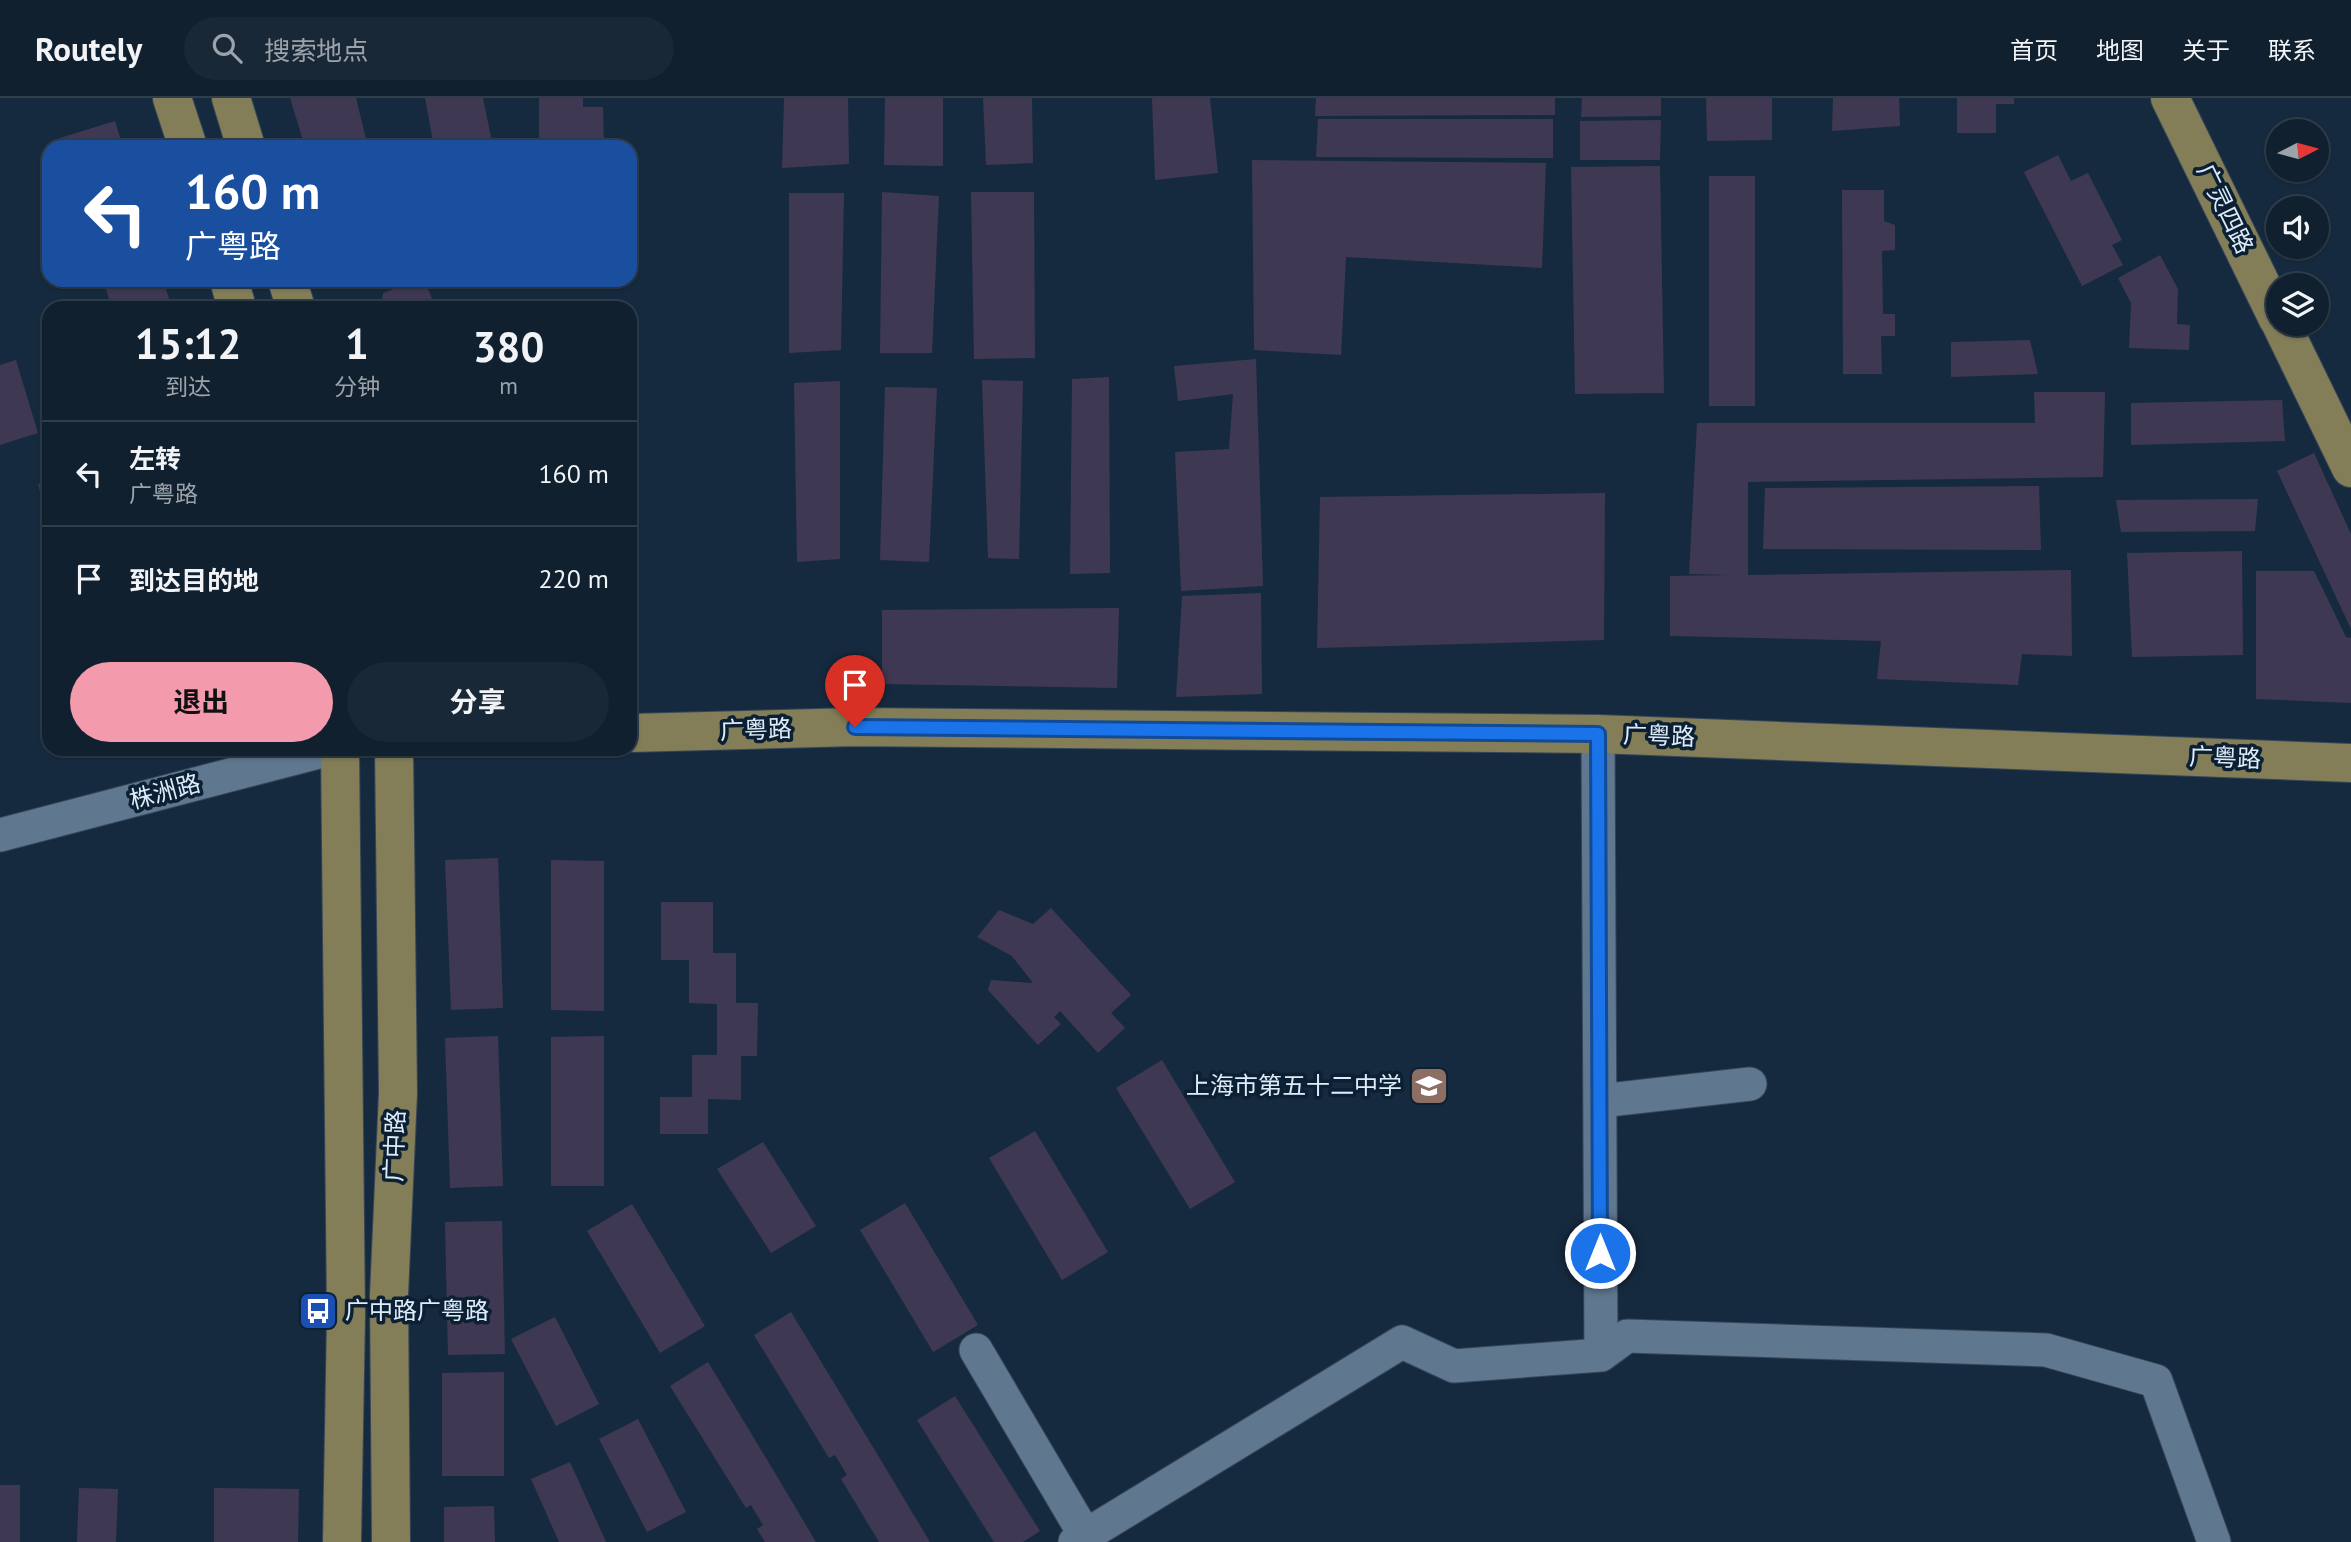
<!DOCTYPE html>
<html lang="zh">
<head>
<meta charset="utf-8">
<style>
  body { margin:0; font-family:"PT Sans","Noto Sans SC",sans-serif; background:#192837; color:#f1f3f6; height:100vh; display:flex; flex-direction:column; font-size:26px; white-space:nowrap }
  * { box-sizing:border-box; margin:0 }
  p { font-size:23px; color:#9ca3aa }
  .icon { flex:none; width:38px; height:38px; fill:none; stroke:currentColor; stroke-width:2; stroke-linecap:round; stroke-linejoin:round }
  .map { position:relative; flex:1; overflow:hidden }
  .side { position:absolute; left:42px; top:203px; width:595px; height:455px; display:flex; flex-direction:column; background:#10202f; border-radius:21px; box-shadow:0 2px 5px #0004,0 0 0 2px #303e4b }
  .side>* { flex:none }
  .hud { position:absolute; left:42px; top:42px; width:595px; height:147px; border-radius:21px; box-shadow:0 2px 5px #0004,0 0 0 2px #303e4b; background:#1a4fa0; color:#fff; overflow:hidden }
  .needle { width:46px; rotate:84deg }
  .fabs { position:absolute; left:2266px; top:21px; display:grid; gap:14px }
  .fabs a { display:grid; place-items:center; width:63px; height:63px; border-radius:50%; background:#10202f; box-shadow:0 2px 5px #0004,0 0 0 2px #303e4b; font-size:35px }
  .pin { position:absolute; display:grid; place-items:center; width:60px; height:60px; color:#fff; margin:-72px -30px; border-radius:50% 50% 50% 0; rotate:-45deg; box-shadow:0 0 7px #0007 }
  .pin .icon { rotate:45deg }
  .me { position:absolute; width:77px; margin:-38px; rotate:0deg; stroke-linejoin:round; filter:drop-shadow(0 0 5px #0008) }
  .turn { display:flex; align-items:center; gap:24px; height:147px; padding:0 28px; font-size:32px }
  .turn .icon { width:91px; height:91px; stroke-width:2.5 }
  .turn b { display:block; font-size:49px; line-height:60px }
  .eta { display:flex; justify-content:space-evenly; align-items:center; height:119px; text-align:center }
  .eta b { font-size:42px; font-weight:700; line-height:49px }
  .primary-button { display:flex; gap:14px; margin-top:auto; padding:14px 28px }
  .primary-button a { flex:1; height:80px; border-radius:42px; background:#f39aac; color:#111; font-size:28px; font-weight:700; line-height:80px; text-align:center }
  .primary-button a+a { background:#192837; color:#f1f3f6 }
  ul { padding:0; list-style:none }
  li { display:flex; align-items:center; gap:21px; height:105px; padding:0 28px; border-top:2px solid #303e4b }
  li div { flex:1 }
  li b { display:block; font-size:26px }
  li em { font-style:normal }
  header { display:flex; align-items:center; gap:42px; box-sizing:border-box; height:98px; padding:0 35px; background:#10202f; border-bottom:2px solid #303e4b }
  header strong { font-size:33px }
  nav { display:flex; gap:38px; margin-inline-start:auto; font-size:24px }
  .search { width:490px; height:63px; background:#192837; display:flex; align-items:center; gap:18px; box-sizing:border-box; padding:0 24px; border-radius:38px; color:#9ca3aa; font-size:26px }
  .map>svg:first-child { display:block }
  .building { fill:#3f3853 }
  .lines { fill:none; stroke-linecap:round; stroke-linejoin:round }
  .minor-casing { stroke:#364658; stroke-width:35 }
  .major-casing { stroke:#364658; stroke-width:40 }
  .minor { stroke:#5f778f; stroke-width:33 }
  .major { stroke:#837e58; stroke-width:38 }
  .route-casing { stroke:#114b97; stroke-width:18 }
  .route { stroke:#1a73e8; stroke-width:12 }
  .labels { text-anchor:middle; stroke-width:7; stroke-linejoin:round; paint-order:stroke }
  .street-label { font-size:24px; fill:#deebf9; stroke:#0c2034 }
  .poi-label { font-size:24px; fill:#deebf9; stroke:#0c2034; text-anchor:end }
</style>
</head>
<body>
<header>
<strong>Routely</strong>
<div class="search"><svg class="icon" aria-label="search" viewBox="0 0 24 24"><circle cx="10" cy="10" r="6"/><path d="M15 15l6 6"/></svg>搜索地点</div>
<nav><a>首页</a><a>地图</a><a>关于</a><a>联系</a></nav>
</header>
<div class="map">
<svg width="2351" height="1444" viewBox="0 0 2351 1444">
  <rect width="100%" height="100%" fill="#162a3f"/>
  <path class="building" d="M 290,0 L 356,0 L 368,49 L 305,49 Z
    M 425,0 L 483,0 L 493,49 L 434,49 Z
    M 539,0 L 583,0 L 583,9 L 603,9 L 604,49 L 539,49 Z
    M 784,0 L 848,0 L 849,66 L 782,70 Z
    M 885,0 L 943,0 L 943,68 L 884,67 Z
    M 983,0 L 1032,0 L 1033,65 L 986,67 Z
    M 1152,0 L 1210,0 L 1218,75 L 1155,82 Z
    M 1316,0 L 1555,0 L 1555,17 L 1315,18 Z
    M 1582,0 L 1661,0 L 1661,18 L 1581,19 Z
    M 1706,0 L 1772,0 L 1772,42 L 1707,43 Z
    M 1833,0 L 1899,0 L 1900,28 L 1832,33 Z
    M 1957,0 L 2014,0 L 2014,6 L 1996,6 L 1996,35 L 1957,35 Z
    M 1318,21 L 1553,21 L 1553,60 L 1316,59 Z
    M 1661,22 L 1660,62 L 1580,62 L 1580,23 Z
    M 115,23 L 123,49 L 62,49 L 60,40 Z
    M 2058,57 L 2071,83 L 2088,75 L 2122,142 L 2112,147 L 2123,167 L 2082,188 L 2024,74 Z
    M 1252,62 L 1546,65 L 1542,170 L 1346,159 L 1341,257 L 1254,252 Z
    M 1660,68 L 1664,295 L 1575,296 L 1571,69 Z
    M 1709,78 L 1755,78 L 1755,308 L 1709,308 Z
    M 1842,92 L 1884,92 L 1884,123 L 1895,127 L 1895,152 L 1882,153 L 1883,216 L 1895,216 L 1895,238 L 1881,238 L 1882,276 L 1843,276 Z
    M 882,94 L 939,98 L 932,255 L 880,255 Z
    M 971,94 L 1034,94 L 1035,260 L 974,261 Z
    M 789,95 L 844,95 L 841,252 L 789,255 Z
    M 2160,157 L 2178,191 L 2177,226 L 2190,227 L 2189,252 L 2129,250 L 2131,205 L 2118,180 Z
    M 103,182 L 163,182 L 172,210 L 112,210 Z
    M 418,182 L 424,182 L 436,210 L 381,210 L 383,195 Z
    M 2030,242 L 2038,276 L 1951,279 L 1951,244 Z
    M 1256,261 L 1263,488 L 1181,493 L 1175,354 L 1229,351 L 1233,296 L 1178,303 L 1174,268 Z
    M 16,262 L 38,335 L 0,347 L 0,267 Z
    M 1109,279 L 1110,475 L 1070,476 L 1072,281 Z
    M 982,282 L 1023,283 L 1019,461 L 988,460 Z
    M 840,283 L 840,461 L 797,464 L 794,285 Z
    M 885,289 L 937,290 L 929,464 L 880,462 Z
    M 2034,294 L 2105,294 L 2103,379 L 1748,384 L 1748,477 L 2071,472 L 2072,558 L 2022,556 L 2018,587 L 1877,581 L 1881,543 L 1670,538 L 1670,478 L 1731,477 L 1689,476 L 1697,325 L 2035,325 Z
    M 2282,302 L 2285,343 L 2131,347 L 2131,305 Z
    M 2314,355 L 2351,436 L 2351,531 L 2277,373 Z
    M 49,383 L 49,423 L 48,423 L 38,386 Z
    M 2039,388 L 2041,452 L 1763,451 L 1765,390 Z
    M 1605,395 L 1604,542 L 1317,550 L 1320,399 Z
    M 2258,401 L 2255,433 L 2121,434 L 2116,402 Z
    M 2242,453 L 2243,557 L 2132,559 L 2127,455 Z
    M 2256,473 L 2314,473 L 2346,539 L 2351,540 L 2351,605 L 2256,601 Z
    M 1261,495 L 1262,596 L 1176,599 L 1182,498 Z
    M 1119,510 L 1117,590 L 882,586 L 882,512 Z
    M 498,760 L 503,910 L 451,912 L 445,762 Z
    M 551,762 L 604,763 L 604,913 L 551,912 Z
    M 661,804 L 713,804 L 713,855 L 736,855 L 736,905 L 758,905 L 757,958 L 741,958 L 741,1002 L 708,1001 L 708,1036 L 660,1036 L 660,999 L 692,999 L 692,957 L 717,957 L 717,906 L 689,905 L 689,862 L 661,862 Z
    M 1051,810 L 1131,897 L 1111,915 L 1125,930 L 1098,955 L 1060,913 L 1054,919 L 1061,926 L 1038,947 L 988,892 L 991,882 L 1033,885 L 1012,858 L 977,839 L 999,812 L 1033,826 Z
    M 498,938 L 503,1088 L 450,1090 L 445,940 Z
    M 604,938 L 604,1088 L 551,1088 L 551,939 Z
    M 1162,962 L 1235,1084 L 1190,1111 L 1116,990 Z
    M 1035,1033 L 1108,1154 L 1062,1182 L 989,1060 Z
    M 763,1044 L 816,1128 L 771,1155 L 717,1071 Z
    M 905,1105 L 978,1227 L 933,1254 L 860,1132 Z
    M 632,1106 L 705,1228 L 660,1255 L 587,1133 Z
    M 502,1123 L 505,1256 L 448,1257 L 445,1124 Z
    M 791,1214 L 885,1369 L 930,1444 L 879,1444 L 841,1381 L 847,1377 L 835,1357 L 829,1360 L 754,1237 Z
    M 555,1219 L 599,1306 L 556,1328 L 511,1241 Z
    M 708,1264 L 778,1380 L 816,1444 L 765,1444 L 757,1431 L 763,1427 L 751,1407 L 746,1410 L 670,1288 Z
    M 504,1274 L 504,1378 L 442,1378 L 442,1275 Z
    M 955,1298 L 1040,1433 L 1023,1444 L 994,1444 L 917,1322 Z
    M 638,1321 L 686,1414 L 647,1434 L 599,1341 Z
    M 570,1364 L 606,1444 L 559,1444 L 531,1381 Z
    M 0,1387 L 20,1387 L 20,1444 L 0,1444 Z
    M 79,1390 L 118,1391 L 116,1444 L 77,1444 Z
    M 214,1390 L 299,1391 L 298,1444 L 214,1444 Z
    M 494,1408 L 495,1444 L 444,1444 L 444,1409 Z"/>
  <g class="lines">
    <g class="minor-casing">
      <path id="minor" d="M 1598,636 L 1601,1257
        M 0,737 L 330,651
        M 1600,1003 L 1750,986
        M 976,1252 L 1085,1437
        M 1075,1444 L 1402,1244 L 1454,1268 L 1601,1257 L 1627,1238 L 2046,1252 L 2156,1283 L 2214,1444"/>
    </g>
    <g class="major-casing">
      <path id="major" d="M 172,0 L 188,49
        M 231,0 L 246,49
        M 2170,0 L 2278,221
        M 229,182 L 237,210
        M 287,182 L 296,210
        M 2281,226 L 2351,370
        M 630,635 L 855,629 L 1598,636 L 2351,665
        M 340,651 L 346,1217 L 342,1444
        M 391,1444 L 389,1197 L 398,995 L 394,651"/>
    </g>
    <use href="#minor" class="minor"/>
    <use href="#major" class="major"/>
  </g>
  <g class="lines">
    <g class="route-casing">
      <path id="route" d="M 855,629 L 1598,636 L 1600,1155"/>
    </g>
    <use href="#route" class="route"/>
  </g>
  <defs>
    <g id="school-square" transform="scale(2.0125)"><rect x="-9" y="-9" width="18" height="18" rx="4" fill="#8d6e63" stroke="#0c2034"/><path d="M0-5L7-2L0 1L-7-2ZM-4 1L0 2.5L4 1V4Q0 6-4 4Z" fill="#fff"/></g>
    <g id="bus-square" transform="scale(2.0125)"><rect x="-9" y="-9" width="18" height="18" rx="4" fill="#1a4fb4" stroke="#0c2034"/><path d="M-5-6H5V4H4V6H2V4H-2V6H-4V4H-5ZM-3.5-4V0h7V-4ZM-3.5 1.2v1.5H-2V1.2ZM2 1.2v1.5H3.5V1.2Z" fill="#fff"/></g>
  </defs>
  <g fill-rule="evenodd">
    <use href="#school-square" x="1429" y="988"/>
    <use href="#bus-square" x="318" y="1213"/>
  </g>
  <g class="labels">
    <g class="street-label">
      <text transform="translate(2225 111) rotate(64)" y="8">广灵四路</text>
      <text transform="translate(756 632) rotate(-2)" y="8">广粤路</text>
      <text transform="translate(1659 638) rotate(2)" y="8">广粤路</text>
      <text transform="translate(2225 660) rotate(2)" y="8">广粤路</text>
      <text transform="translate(165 694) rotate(-15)" y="8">株洲路</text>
      <text transform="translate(395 1048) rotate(-88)" y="8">广中路</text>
    </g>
    <g class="poi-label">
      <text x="1402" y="996">上海市第五十二中学</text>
      <text x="345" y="1221" text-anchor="start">广中路广粤路</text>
    </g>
  </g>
</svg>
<div class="fabs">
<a><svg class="needle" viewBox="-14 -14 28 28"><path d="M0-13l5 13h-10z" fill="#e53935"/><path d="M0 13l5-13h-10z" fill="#9ca3aa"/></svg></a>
<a><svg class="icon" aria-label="sound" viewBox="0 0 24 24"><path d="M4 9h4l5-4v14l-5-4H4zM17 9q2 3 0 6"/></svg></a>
<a><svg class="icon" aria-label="layers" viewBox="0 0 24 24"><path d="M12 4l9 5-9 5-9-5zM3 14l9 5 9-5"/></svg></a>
</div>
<div class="pin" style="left:855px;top:629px;background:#d93025"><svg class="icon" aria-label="arrive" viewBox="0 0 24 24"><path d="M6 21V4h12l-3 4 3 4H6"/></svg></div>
<svg class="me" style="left:1600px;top:1155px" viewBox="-20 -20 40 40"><circle r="17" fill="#1a73e8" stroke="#fff" stroke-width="3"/><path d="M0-11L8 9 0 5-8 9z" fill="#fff"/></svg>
<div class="hud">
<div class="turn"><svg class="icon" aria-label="left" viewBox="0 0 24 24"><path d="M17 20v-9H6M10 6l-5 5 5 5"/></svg><div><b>160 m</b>广粤路</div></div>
</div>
<section class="side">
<div class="eta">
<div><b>15:12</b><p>到达</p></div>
<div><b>1</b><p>分钟</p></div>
<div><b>380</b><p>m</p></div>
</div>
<ul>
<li><svg class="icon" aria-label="left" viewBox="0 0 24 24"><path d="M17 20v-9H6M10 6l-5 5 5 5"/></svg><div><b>左转</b><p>广粤路</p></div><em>160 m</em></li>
<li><svg class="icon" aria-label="arrive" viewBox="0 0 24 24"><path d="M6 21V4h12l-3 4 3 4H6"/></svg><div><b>到达目的地</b></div><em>220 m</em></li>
</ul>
<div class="primary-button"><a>退出</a><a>分享</a></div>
</section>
</div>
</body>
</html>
